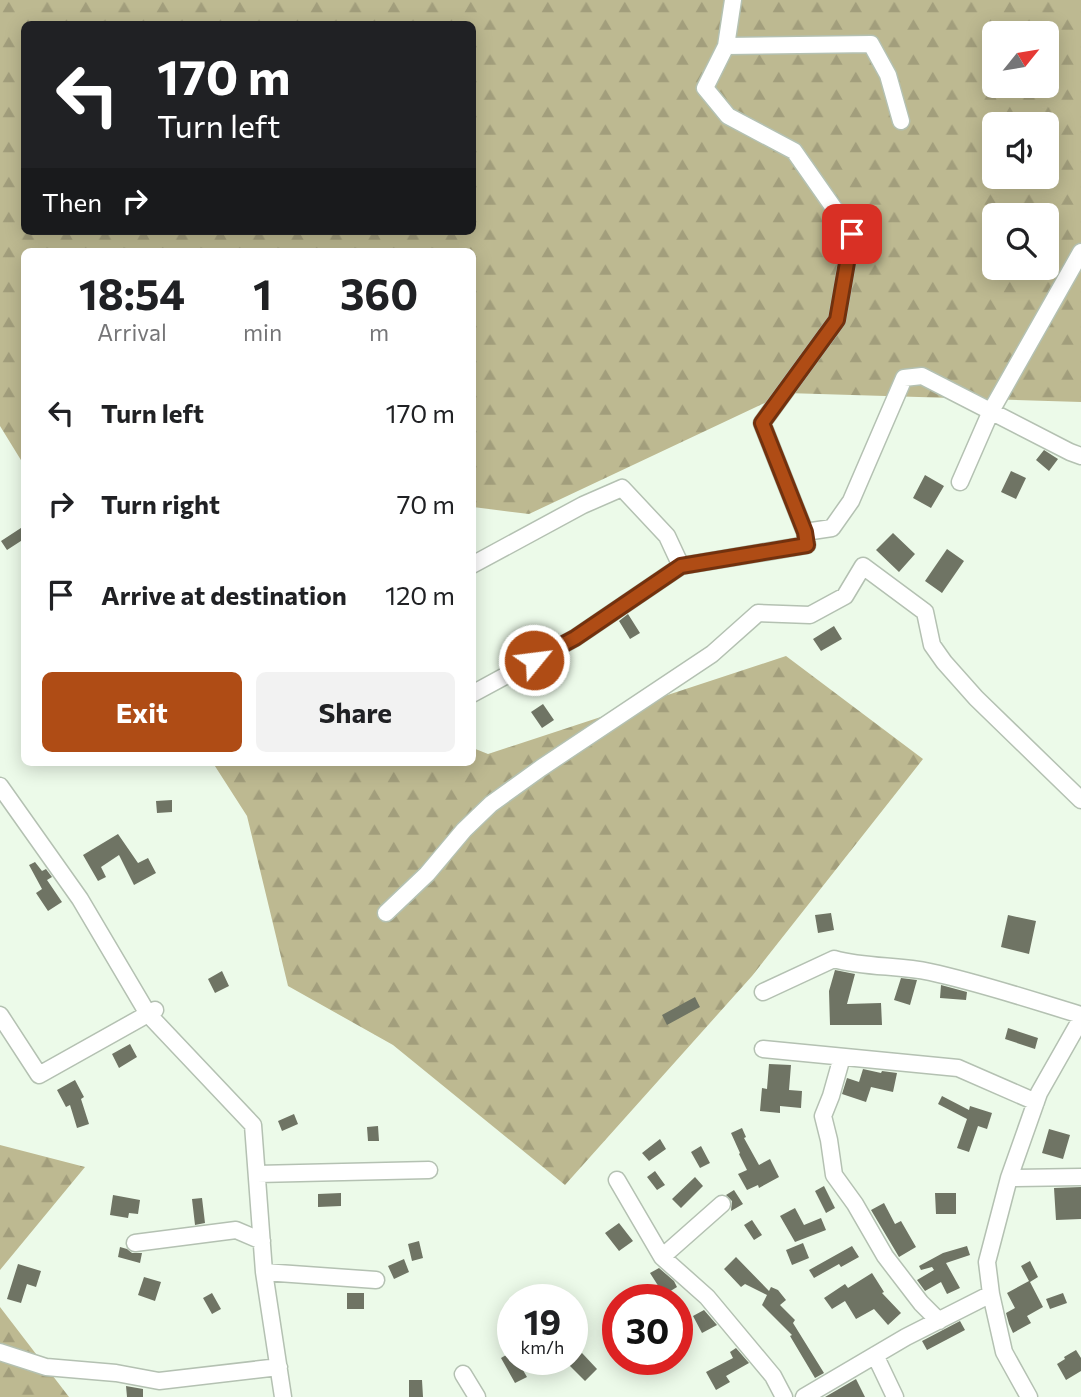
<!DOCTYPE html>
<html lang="en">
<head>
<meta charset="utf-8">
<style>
  body { margin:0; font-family:Commissioner,sans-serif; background:#f2f2f2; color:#202124; height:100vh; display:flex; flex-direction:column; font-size:26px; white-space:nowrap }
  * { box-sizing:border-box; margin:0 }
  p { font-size:23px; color:#757577 }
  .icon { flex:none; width:38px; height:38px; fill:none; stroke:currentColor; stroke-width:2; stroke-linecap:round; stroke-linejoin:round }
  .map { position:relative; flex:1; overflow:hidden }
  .sheet { position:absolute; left:21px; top:248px; width:455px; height:518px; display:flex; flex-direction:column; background:#fff; border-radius:10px; box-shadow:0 4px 18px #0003 }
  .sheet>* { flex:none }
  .hud { position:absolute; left:21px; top:21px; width:455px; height:214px; border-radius:10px; box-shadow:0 4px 18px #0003; background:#202124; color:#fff; overflow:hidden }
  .needle { width:46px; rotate:60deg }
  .fabs { position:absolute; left:982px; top:21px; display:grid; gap:14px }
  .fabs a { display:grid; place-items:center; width:77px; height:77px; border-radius:10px; background:#fff; box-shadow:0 4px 18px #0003; font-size:35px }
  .speed { position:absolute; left:497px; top:1284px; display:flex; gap:14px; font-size:35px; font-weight:700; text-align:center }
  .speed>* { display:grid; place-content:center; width:91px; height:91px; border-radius:50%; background:#fff; box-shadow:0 4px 18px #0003; line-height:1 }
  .speed small { font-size:18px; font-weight:400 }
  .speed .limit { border:10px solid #d22; background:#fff; color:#111 }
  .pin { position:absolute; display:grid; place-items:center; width:60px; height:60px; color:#fff; margin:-30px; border-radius:14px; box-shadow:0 4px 10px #0006 }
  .me { position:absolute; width:77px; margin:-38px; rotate:61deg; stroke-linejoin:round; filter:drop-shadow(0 0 5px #0008) }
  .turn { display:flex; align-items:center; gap:24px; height:147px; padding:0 21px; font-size:32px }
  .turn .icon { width:91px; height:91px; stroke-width:2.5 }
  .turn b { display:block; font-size:49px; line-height:60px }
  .then { display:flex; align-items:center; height:66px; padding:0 21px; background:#0003; gap:14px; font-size:26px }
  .eta { display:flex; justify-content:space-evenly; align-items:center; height:119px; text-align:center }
  .eta b { font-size:42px; font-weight:700; line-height:49px }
  .primary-button { display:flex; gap:14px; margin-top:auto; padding:14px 21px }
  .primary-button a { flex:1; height:80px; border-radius:10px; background:#af4c15; color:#fff; font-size:28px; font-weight:700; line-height:80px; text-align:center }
  .primary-button a+a { background:#f2f2f2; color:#202124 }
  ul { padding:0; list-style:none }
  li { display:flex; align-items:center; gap:21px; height:91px; padding:0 21px }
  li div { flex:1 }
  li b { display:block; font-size:26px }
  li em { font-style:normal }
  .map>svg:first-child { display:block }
  .forest { fill:url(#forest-firs); fill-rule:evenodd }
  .building { fill:#6f7464 }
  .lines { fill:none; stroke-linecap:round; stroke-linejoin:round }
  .minor-casing { stroke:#b4c1b2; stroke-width:19 }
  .minor { stroke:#fff; stroke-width:16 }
  .route-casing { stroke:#72310e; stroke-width:18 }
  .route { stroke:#af4c15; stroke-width:12 }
</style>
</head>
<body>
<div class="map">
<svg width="1081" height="1397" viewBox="0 0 1081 1397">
  <defs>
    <pattern id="forest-firs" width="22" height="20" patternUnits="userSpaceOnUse" patternTransform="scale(1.75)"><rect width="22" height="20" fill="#bdb991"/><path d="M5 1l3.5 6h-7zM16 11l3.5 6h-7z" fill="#a29e7c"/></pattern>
  </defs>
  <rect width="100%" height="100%" fill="#ecfae9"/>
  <path class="forest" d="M 0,0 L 1081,0 L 1081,402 L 786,393 L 529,514 L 473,507 L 472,252 L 24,252 L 24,465 L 0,426 ZM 24,24 L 472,24 L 472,231 L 24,231 ZM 994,33 L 1046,33 L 1046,86 L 994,86 ZM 994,124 L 1046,124 L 1046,177 L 994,177 ZM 994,215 L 1046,215 L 1046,268 L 994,268 Z
    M 786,656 L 923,759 L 752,976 L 565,1185 L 393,1045 L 288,986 L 247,816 L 213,763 L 472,763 L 473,748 L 488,754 Z
    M 0,1145 L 85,1167 L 0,1270 Z
    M 0,1307 L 69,1397 L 0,1397 Z"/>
  <path class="building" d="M 1044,450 L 1058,459 L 1049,471 L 1036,460 Z
    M 1011,471 L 1026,478 L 1016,499 L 1001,492 Z
    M 925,475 L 944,486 L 931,508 L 913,498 Z
    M 24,526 L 24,539 L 7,550 L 1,541 Z
    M 893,533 L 915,554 L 899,572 L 876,550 Z
    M 947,549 L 964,561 L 942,593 L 925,581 Z
    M 628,614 L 640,633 L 630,639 L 619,621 Z
    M 834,626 L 842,639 L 821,651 L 813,639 Z
    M 543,704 L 554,720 L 542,728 L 531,712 Z
    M 172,800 L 172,812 L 157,813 L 156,801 Z
    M 118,834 L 138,863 L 148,858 L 156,873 L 134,885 L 119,855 L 101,867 L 106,877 L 98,881 L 83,855 Z
    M 35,862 L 42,871 L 46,869 L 52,877 L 47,880 L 62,902 L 48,911 L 36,893 L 42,889 L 29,865 Z
    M 831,913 L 834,930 L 818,933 L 815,915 Z
    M 1008,915 L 1036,921 L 1029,954 L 1001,947 Z
    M 835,970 L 855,974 L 847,1004 L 881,1003 L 882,1025 L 830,1025 L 829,991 Z
    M 222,971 L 229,986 L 215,993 L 208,979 Z
    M 901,978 L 917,980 L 910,1005 L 894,1000 Z
    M 941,985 L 967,992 L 966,1000 L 940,998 Z
    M 695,997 L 700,1007 L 667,1025 L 662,1015 Z
    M 1008,1028 L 1038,1038 L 1035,1049 L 1005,1039 Z
    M 130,1044 L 137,1057 L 119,1068 L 112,1054 Z
    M 769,1064 L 791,1065 L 789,1090 L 802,1091 L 801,1108 L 780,1106 L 780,1113 L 760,1111 L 762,1088 L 767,1089 Z
    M 863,1069 L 881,1073 L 882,1071 L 897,1073 L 893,1092 L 871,1087 L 866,1102 L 842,1094 L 847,1078 L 859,1082 Z
    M 75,1080 L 84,1097 L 81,1099 L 89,1124 L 77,1128 L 70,1105 L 66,1107 L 57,1090 Z
    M 942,1096 L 969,1110 L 970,1106 L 992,1113 L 987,1129 L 978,1126 L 969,1152 L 957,1148 L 967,1119 L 938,1104 Z
    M 294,1114 L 298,1124 L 282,1131 L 278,1121 Z
    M 378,1126 L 379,1141 L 368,1141 L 367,1127 Z
    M 742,1128 L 746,1137 L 744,1138 L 759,1165 L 770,1159 L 779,1177 L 759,1188 L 758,1185 L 747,1190 L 738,1174 L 747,1170 L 739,1154 L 740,1153 L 731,1133 Z
    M 1049,1129 L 1070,1135 L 1063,1159 L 1042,1153 Z
    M 660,1139 L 666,1149 L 649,1161 L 642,1153 Z
    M 701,1146 L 710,1163 L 700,1168 L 691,1152 Z
    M 655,1171 L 665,1185 L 657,1190 L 647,1177 Z
    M 695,1177 L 703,1186 L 681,1208 L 672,1199 Z
    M 824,1186 L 835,1208 L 826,1213 L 815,1191 Z
    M 1081,1187 L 1081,1219 L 1056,1220 L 1054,1188 Z
    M 734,1190 L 743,1204 L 731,1211 L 732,1201 L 726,1195 Z
    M 341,1193 L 341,1206 L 318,1207 L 318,1194 Z
    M 935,1193 L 956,1193 L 956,1214 L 936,1214 Z
    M 113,1195 L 140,1200 L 138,1214 L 129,1213 L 128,1218 L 110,1215 Z
    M 202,1198 L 205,1223 L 195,1225 L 192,1199 Z
    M 884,1203 L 895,1224 L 901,1221 L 916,1247 L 899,1257 L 871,1210 Z
    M 795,1208 L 804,1225 L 821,1218 L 826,1230 L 795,1242 L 780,1216 Z
    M 752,1220 L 762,1235 L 754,1240 L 744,1225 Z
    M 619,1223 L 633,1241 L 619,1251 L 605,1233 Z
    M 419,1241 L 423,1258 L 412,1261 L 408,1244 Z
    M 803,1243 L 809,1258 L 792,1265 L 786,1250 Z
    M 852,1246 L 859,1257 L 841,1267 L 839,1264 L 814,1278 L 809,1270 Z
    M 967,1246 L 970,1255 L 946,1263 L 960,1288 L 947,1294 L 941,1282 L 925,1291 L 917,1280 L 934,1270 L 932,1267 L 921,1270 L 919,1266 L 943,1253 Z
    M 120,1247 L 127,1249 L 132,1253 L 142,1253 L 140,1263 L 118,1257 Z
    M 736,1257 L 769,1291 L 771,1287 L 778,1290 L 786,1300 L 780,1305 L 795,1320 L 793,1323 L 824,1373 L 815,1378 L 790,1336 L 792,1335 L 762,1305 L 767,1295 L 745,1284 L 741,1287 L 724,1269 Z
    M 404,1259 L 409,1272 L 394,1279 L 388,1266 Z
    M 1030,1261 L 1038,1277 L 1030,1282 L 1043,1307 L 1027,1316 L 1031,1323 L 1013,1333 L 1009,1324 L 1006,1313 L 1015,1308 L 1007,1293 L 1029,1281 L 1021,1266 Z
    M 18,1264 L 41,1271 L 36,1287 L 27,1284 L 21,1303 L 7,1299 Z
    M 659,1268 L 674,1281 L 677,1287 L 664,1295 L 650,1273 Z
    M 872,1273 L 884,1292 L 882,1293 L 901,1313 L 888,1325 L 874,1309 L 856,1319 L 845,1301 L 832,1309 L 824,1298 L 845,1284 L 848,1288 Z
    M 144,1277 L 161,1282 L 155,1301 L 138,1295 Z
    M 212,1293 L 221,1309 L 212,1314 L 203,1298 Z
    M 347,1293 L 364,1293 L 364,1309 L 347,1309 Z
    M 1063,1293 L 1067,1303 L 1050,1309 L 1046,1299 Z
    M 704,1310 L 717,1325 L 702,1333 L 693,1316 Z
    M 960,1321 L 965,1330 L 927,1350 L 922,1341 Z
    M 736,1348 L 749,1363 L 726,1376 L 730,1382 L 716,1390 L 706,1372 L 733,1358 L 730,1352 Z
    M 1076,1350 L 1081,1358 L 1081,1371 L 1066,1380 L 1057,1364 L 1065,1359 L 1064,1357 Z
    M 513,1351 L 513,1360 L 517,1360 L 527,1377 L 515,1383 L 501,1358 Z
    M 582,1353 L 597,1369 L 585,1381 L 569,1365 Z
    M 856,1379 L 865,1397 L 825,1397 Z
    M 409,1380 L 422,1380 L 423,1397 L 409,1397 Z
    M 126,1386 L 143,1389 L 143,1397 L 127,1397 Z"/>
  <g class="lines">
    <g class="minor-casing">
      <path id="minor" d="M 726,46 L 871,44 L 888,75 L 901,121
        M 960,482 L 991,411 L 1081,252
        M 805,532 L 832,528 L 851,501 L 904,378 L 922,376 L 1070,452 L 1081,456
        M 472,565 L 583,505 L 622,488 L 667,536 L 681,566
        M 472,694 L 575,638 L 681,566 L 807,545 L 805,532 L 762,423 L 837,320 L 852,234 L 794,151 L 728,116 L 705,88 L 726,46 L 733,0
        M 0,786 L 80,899 L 148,1014 L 253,1125 L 264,1272 L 283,1397
        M 386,913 L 427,874 L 464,830 L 491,804 L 541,768 L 712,654 L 758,613 L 810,615 L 845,596 L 863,566 L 925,612 L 932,645 L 944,662 L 976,698 L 1081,800
        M 763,992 L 834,959 C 866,968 898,965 930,972 C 981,983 1031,1000 1081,1015
        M 0,1015 L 39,1075 L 155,1010
        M 763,1049 L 958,1068 L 1036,1102
        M 842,1057 L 831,1096 L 823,1116 L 829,1140 L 834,1175 L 855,1204 L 885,1256 L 921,1303 L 939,1321
        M 257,1174 L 429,1170
        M 1009,1178 L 1081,1177
        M 617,1180 L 662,1257 L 707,1297 L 773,1376 L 784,1397
        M 135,1243 L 236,1230 L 262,1241
        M 662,1257 L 722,1204
        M 264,1272 L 376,1280
        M 0,1352 L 46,1367 L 116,1373 L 159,1381 L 279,1367
        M 875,1355 L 895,1397
        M 463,1374 L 477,1397
        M 804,1397 L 906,1337 L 991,1294
        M 1029,1397 L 1004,1352 L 991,1294 L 987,1262 L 1009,1178 L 1039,1093 L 1081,1019"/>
    </g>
    <use href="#minor" class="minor"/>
  </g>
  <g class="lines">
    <g class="route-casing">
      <path id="route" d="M 534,660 L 575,638 L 681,566 L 807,545 L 805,532 L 762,423 L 837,320 L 852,234"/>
    </g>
    <use href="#route" class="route"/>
  </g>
</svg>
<div class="fabs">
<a><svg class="needle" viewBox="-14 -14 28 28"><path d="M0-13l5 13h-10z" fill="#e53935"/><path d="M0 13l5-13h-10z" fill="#757577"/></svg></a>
<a><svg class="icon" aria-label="sound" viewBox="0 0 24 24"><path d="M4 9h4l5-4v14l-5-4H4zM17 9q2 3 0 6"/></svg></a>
<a><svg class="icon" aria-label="search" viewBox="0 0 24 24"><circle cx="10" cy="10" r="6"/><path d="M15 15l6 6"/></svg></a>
</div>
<div class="speed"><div>19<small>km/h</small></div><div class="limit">30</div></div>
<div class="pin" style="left:852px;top:234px;background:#d93025"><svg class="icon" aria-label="arrive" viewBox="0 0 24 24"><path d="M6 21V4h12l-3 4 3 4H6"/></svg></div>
<svg class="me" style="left:534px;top:660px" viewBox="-20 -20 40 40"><circle r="17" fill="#af4c15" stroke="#fff" stroke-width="3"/><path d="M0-11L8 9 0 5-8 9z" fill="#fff"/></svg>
<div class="hud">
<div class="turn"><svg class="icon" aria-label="left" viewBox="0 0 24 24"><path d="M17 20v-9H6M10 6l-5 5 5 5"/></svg><div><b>170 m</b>Turn left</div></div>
<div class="then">Then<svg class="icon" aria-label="right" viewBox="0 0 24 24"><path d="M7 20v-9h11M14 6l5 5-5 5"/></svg></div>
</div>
<section class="sheet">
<div class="eta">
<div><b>18:54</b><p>Arrival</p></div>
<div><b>1</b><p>min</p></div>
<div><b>360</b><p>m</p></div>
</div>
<ul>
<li><svg class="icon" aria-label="left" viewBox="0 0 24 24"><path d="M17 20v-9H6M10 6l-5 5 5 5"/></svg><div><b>Turn left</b></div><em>170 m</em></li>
<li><svg class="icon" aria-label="right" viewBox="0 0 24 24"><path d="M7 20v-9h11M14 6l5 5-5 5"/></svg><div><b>Turn right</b></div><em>70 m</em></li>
<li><svg class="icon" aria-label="arrive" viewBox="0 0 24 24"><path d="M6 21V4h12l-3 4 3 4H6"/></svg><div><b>Arrive at destination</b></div><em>120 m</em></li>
</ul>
<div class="primary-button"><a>Exit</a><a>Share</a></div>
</section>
</div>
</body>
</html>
